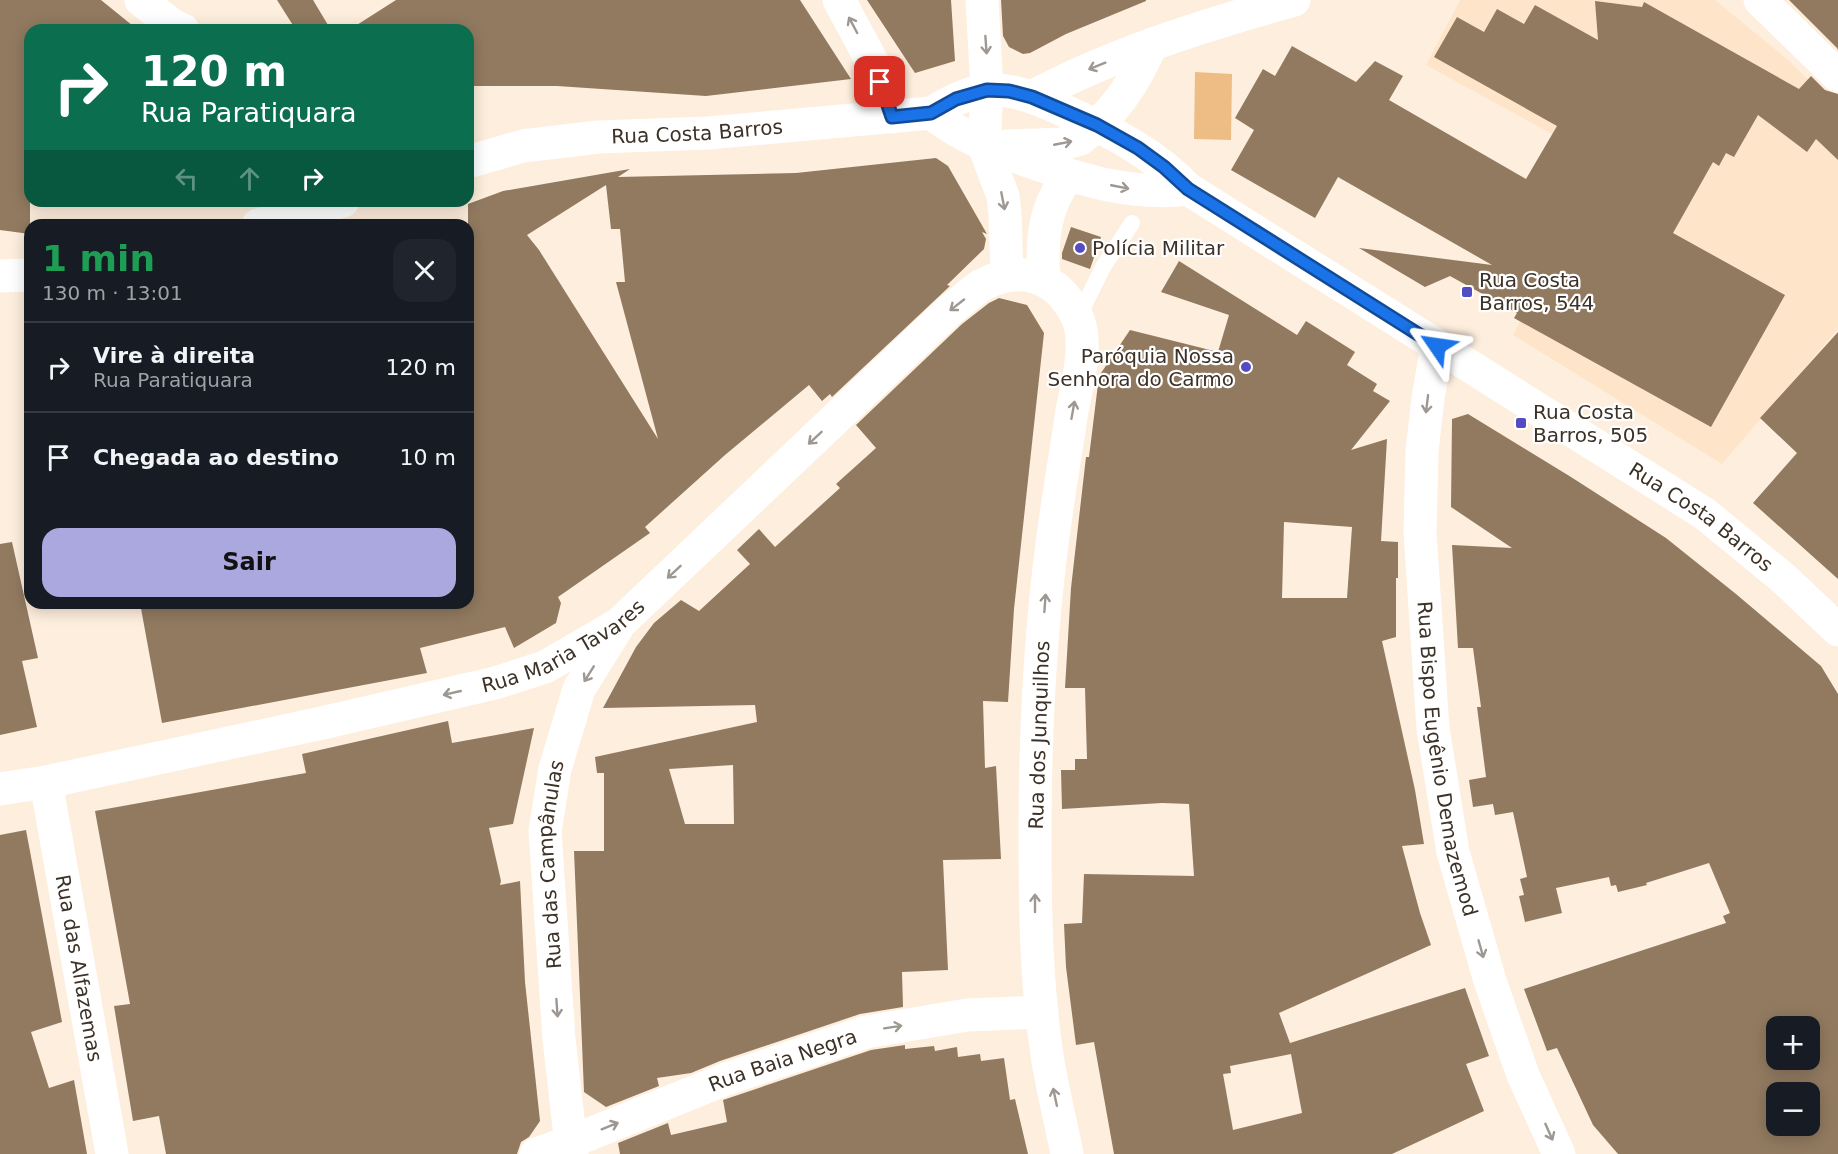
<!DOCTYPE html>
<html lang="pt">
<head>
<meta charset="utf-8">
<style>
  body { margin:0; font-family:"DejaVu Sans",sans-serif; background:#20242c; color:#f1f3f6; height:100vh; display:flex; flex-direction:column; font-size:22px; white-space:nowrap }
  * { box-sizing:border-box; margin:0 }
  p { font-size:20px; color:#9ea1a6 }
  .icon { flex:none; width:33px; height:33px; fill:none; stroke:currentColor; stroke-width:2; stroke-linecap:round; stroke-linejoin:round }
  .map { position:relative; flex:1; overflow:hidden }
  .details { position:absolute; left:24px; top:219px; width:450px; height:390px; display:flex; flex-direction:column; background:#171b24; border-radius:18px; box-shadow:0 3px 15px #0003 }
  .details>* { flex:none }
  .banner { position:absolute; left:24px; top:24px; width:450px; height:183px; border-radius:18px; box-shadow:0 3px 15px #0003; background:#0b6e4f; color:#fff; overflow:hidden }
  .tools { position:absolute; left:1766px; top:1016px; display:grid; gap:12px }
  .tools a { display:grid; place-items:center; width:54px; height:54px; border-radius:12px; background:#171b24; box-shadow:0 3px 15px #0003; font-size:30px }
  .pin { position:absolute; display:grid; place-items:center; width:51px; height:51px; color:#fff; margin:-26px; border-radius:12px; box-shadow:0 3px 9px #0006 }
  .me { position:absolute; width:66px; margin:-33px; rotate:302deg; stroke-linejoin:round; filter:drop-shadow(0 0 4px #0008) }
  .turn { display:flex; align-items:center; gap:21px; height:126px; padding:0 18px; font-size:27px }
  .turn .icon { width:78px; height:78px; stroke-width:2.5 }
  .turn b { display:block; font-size:42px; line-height:51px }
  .lanes { display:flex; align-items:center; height:57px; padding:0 18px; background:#0003; justify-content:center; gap:30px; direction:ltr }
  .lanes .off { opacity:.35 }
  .round { display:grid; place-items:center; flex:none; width:63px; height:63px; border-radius:18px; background:#20242c }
  .overview { display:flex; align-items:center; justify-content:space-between; height:102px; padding:0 18px }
  h1 { font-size:36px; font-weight:800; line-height:45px; color:#1e9e55 }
  .button { display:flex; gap:12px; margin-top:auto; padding:12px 18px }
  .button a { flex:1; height:69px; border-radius:18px; background:#aaa8df; color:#111; font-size:24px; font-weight:800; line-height:69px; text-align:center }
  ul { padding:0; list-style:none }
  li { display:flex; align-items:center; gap:18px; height:90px; padding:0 18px; border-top:2px solid #363941 }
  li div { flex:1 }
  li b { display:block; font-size:22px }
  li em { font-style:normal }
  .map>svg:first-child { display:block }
  .built { fill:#fee5ca }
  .green { fill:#edbd85 }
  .building { fill:#917a60; fill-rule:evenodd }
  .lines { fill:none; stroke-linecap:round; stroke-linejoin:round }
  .service { stroke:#fff; stroke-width:16 }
  .minor { stroke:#fff; stroke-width:33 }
  .tertiary { stroke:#fff; stroke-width:33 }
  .secondary { stroke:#fff; stroke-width:33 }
  .oneway { stroke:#9e9893 }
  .route-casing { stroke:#114b97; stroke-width:15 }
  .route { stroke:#1a73e8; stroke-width:10 }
  .poi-dot { fill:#534cc3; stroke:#fff; stroke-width:2 }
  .labels { text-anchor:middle; stroke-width:4.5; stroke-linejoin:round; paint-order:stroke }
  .street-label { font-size:20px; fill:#3c3227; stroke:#fff }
  .poi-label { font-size:20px; fill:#3c3227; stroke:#fff; text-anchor:start }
</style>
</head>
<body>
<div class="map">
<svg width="1838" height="1154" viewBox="0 0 1838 1154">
  <rect width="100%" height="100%" fill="#feeedd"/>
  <path class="built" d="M 1460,0 L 1715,0 L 1787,59 L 1838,109 L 1838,329 L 1722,464 L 1513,335 L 1603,162 L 1426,65 Z"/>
  <path class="green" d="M 1195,72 L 1232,74 L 1231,140 L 1194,139 Z"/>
  <path class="building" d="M 0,0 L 101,0 L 138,30 L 30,30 L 30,234 L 0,230 Z
    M 277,0 L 313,0 L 331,30 L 296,30 Z
    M 396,0 L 800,0 L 851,79 L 706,96 L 557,86 L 468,86 L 468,30 L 349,30 Z
    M 867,0 L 951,0 L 955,61 L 915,73 Z
    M 1001,0 L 1146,0 L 1146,1 L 1066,34 L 1030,53 L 1023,54 L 1009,47 L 1003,36 Z
    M 1789,0 L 1838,0 L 1838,50 L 1837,48 Z
    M 1595,1 L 1642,7 L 1644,2 L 1799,89 L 1811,76 L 1825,90 L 1838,94 L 1838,160 L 1816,139 L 1807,152 L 1758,115 L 1734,157 L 1726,153 L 1719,166 L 1713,162 L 1673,233 L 1785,295 L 1711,427 L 1514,318 L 1517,313 L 1450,276 L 1425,287 L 1359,248 L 1492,265 L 1338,177 L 1315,218 L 1231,170 L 1254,130 L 1235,118 L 1263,69 L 1275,76 L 1292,46 L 1356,82 L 1375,61 L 1403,76 L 1389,100 L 1526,179 L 1557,126 L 1434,57 L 1457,17 L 1484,32 L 1497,9 L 1524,24 L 1535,5 L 1598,40 Z
    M 936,158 L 948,166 L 987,234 L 982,232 L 986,239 L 984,249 L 947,285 L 950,286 L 832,397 L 830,394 L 822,401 L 809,385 L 725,455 L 645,527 L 650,533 L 558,597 L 561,603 L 556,623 L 514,648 L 505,627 L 420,648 L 427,673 L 162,723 L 140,603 L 468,603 L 468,204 L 503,191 L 630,169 L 618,177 L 796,173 ZM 606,185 L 611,229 L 620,229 L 625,282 L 616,282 L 658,439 L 539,250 L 527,235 Z
    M 1071,227 L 1101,237 L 1090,269 L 1062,259 L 1062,253 Z
    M 1179,261 L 1297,335 L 1306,321 L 1355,352 L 1347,365 L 1377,384 L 1373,391 L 1390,401 L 1351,450 L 1387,439 L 1381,541 L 1398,542 L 1398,578 L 1396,578 L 1396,637 L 1382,641 L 1415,790 L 1424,844 L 1402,846 L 1420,913 L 1431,945 L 1279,1013 L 1290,1043 L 1465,988 L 1489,1056 L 1466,1064 L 1484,1111 L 1392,1154 L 1114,1154 L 1094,1042 L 1076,1045 L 1066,967 L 1064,924 L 1082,923 L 1084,874 L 1194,876 L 1189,804 L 1162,803 L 1062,809 L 1061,770 L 1075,770 L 1075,759 L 1087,759 L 1085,688 L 1065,688 L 1071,588 L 1083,483 L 1086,457 L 1089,457 L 1099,376 L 1130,330 L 1218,352 L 1229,315 L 1161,292 ZM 1284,522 L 1352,527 L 1347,598 L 1282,598 ZM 1291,1054 L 1302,1113 L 1233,1130 L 1223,1074 L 1231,1073 L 1230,1066 Z
    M 999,298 L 1027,305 L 1044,333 L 1014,609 L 1008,702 L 983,701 L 985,768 L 996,766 L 1001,859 L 943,860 L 948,970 L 902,972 L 903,1007 L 860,1014 L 720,1061 L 691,1073 L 657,1078 L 659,1086 L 606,1107 L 584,1092 L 574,851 L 604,851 L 604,773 L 597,773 L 595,757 L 757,722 L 755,705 L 603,708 L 636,647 L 654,623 L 681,600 L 699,611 L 750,564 L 737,550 L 759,529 L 775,547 L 840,488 L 836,484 L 876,448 L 856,425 L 962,324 L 989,303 ZM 733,765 L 734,824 L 685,824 L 669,769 Z
    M 1838,332 L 1838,579 L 1753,503 L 1797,453 L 1760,418 Z
    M 1468,414 L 1571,477 L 1666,538 L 1736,594 L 1821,666 L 1838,694 L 1838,1154 L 1618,1154 L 1593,1125 L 1557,1048 L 1547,1051 L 1524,989 L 1726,923 L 1723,916 L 1730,913 L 1709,863 L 1646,883 L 1647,885 L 1618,892 L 1616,885 L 1611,886 L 1609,877 L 1556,888 L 1562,913 L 1525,922 L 1519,896 L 1524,895 L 1520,879 L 1527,877 L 1513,812 L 1495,815 L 1493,804 L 1473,807 L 1469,780 L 1486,777 L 1477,707 L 1481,707 L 1473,648 L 1458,648 L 1452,545 L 1512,548 L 1451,507 L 1452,419 ZM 1776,1026 L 1809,1026 L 1809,1059 L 1776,1059 ZM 1776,1092 L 1809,1092 L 1809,1125 L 1776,1125 Z
    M 12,542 L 38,658 L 22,661 L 37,727 L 0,735 L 0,544 Z
    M 448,721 L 452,743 L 534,728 L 513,824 L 489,828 L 501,881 L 500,885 L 520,881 L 525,982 L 540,1121 L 529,1137 L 521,1142 L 517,1154 L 166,1154 L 159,1116 L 133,1121 L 114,1006 L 130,1004 L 95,811 L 306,773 L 302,754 Z
    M 26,830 L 62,1022 L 31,1032 L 49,1088 L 74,1080 L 87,1154 L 0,1154 L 0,835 Z
    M 905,1045 L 905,1049 L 934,1046 L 935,1051 L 957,1047 L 958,1057 L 980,1054 L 981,1061 L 1004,1058 L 1010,1100 L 1015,1099 L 1028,1154 L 620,1154 L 618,1143 L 668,1123 L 671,1135 L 727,1122 L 723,1100 L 732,1097 L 871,1050 Z"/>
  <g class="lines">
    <path class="service" d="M 1078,318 L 1103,267 L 1132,223"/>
    <g class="minor">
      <path d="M 141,0 L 172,25 L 183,30"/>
      <path d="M 839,0 L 874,65 L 892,117"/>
      <path d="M 1760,0 L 1838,76"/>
      <path d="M 984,146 L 1003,196 L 1005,213 L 1007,275"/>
      <path d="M 1044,279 C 1041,241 1044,206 1069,175"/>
      <path id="s1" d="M 1437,346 L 1428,398 L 1422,451 L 1420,532 L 1433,729 L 1453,852 L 1490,981 L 1523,1075 L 1559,1154"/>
      <path id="s2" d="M 46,782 L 112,1154"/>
      <path id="s3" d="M 0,789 L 46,782 L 322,723 L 495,683 L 545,667 L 619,624 L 950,310 C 961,302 971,292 982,285 C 1021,264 1058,276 1077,317 C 1089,342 1077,385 1072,411 C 1068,439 1063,467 1059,495 C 1041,608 1035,722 1035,835 C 1035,911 1036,986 1048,1061 C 1053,1092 1061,1123 1067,1154"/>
      <path id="s4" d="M 536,1154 L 570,1142 L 726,1079 L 866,1032 L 967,1015 L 1042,1012"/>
      <path id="s5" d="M 572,1154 L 559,1039 L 545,831 L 555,769 L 579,689 L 617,628"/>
    </g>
    <path class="tertiary" d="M 982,0 L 987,90 L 984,146
      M 1032,97 C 1114,53 1205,25 1294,0
      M 1097,125 C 1124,100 1136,77 1152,44"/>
    <g class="secondary">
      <path d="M 931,113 C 962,138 997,150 1034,163 C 1084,181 1135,196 1188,189"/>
      <path d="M 1006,146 L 1062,144 L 1080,139 L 1097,125"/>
      <path id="s6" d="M 468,162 L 523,146 L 598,137 L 708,133 L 931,113 C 949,103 968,91 990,90 C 1017,89 1040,100 1065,111 C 1110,131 1154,153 1188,189 L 1705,514 L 1783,578 L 1838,630"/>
      <path d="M 258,225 L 343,201"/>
      <path d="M 0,276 L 30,275"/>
    </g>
  </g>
  <defs><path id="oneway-shaft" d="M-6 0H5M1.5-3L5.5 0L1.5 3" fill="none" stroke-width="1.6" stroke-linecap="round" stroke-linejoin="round" transform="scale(1.5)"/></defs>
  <g class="oneway">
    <use href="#oneway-shaft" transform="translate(853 25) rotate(-118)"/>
    <use href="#oneway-shaft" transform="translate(986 45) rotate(86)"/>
    <use href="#oneway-shaft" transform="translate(1097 66) rotate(158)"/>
    <use href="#oneway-shaft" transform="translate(1063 143) rotate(-11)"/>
    <use href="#oneway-shaft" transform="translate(1120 187) rotate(11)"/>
    <use href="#oneway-shaft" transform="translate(1003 201) rotate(79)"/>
    <use href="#oneway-shaft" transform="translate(957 305) rotate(142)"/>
    <use href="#oneway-shaft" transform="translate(1427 404) rotate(97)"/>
    <use href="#oneway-shaft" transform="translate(1073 410) rotate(-80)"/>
    <use href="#oneway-shaft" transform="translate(815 438) rotate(137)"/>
    <use href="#oneway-shaft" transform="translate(674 572) rotate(137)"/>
    <use href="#oneway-shaft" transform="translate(1045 603) rotate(-86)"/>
    <use href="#oneway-shaft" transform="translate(589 674) rotate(122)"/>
    <use href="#oneway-shaft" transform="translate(452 693) rotate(167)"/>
    <use href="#oneway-shaft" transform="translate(1035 903) rotate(-90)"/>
    <use href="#oneway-shaft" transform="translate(1481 949) rotate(74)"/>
    <use href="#oneway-shaft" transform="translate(557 1008) rotate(86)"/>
    <use href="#oneway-shaft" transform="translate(893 1027) rotate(-9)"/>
    <use href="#oneway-shaft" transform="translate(1055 1097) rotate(-102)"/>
    <use href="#oneway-shaft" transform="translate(610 1126) rotate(-22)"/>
    <use href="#oneway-shaft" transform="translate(1549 1132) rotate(66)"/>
  </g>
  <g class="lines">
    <g class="route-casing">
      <path id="route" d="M 880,82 L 892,117 L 931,113 L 956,99 L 987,90 L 1009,91 L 1032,97 L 1097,125 L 1138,148 L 1164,167 L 1188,189 L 1437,346"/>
    </g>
    <use href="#route" class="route"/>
  </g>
  <g class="poi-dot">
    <circle cx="1080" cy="248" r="6"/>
    <rect x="1461" y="286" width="12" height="12" rx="3"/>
    <circle cx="1246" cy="367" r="6"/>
    <rect x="1515" y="417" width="12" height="12" rx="3"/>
  </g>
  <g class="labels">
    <g class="street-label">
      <text dy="7" stroke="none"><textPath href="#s6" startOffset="232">Rua Costa Barros</textPath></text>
      <text dy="7" stroke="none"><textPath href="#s6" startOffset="1365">Rua Costa Barros</textPath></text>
      <text dy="7" stroke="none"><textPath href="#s3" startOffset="584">Rua Maria Tavares</textPath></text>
      <text transform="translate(1039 735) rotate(-88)" y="7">Rua dos Junquilhos</text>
      <text dy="7" stroke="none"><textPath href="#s1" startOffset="416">Rua Bispo Eugênio Demazemod</textPath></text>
      <text dy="7" stroke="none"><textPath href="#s5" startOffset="291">Rua das Campânulas</textPath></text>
      <text dy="7" stroke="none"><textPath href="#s2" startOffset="189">Rua das Alfazemas</textPath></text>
      <text dy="7" stroke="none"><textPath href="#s4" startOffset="264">Rua Baia Negra</textPath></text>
    </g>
    <g class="poi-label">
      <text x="1092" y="255">Polícia Militar</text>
      <text x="1479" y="287">Rua Costa<tspan x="1479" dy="23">Barros, 544</tspan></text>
      <text x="1234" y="363" text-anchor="end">Paróquia Nossa<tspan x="1234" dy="23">Senhora do Carmo</tspan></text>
      <text x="1533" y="419">Rua Costa<tspan x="1533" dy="23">Barros, 505</tspan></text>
    </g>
  </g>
</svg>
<div class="tools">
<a>+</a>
<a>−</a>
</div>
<div class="pin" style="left:880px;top:82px;background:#d93025"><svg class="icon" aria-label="arrive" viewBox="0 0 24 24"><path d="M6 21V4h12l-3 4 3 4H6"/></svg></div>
<svg class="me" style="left:1437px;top:346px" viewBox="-20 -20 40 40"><path d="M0-17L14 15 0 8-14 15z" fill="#1a73e8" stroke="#fff" stroke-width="4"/></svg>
<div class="banner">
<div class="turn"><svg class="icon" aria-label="right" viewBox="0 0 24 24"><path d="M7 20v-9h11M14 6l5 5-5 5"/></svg><div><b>120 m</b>Rua Paratiquara</div></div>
<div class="lanes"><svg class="icon off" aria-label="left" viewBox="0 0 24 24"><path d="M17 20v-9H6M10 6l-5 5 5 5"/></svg><svg class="icon off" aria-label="ahead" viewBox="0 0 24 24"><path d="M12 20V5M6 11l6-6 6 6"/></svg><svg class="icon" aria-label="right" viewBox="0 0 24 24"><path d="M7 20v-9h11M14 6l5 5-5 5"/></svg></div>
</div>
<section class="details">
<div class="overview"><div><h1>1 min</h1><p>130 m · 13:01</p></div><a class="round"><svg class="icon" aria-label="close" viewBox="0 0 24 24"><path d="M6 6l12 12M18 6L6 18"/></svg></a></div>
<ul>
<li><svg class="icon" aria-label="right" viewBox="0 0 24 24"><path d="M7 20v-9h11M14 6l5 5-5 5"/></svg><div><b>Vire à direita</b><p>Rua Paratiquara</p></div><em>120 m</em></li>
<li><svg class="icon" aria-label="arrive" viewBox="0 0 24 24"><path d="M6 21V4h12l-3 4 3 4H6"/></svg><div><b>Chegada ao destino</b></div><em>10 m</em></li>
</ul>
<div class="button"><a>Sair</a></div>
</section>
</div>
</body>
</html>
